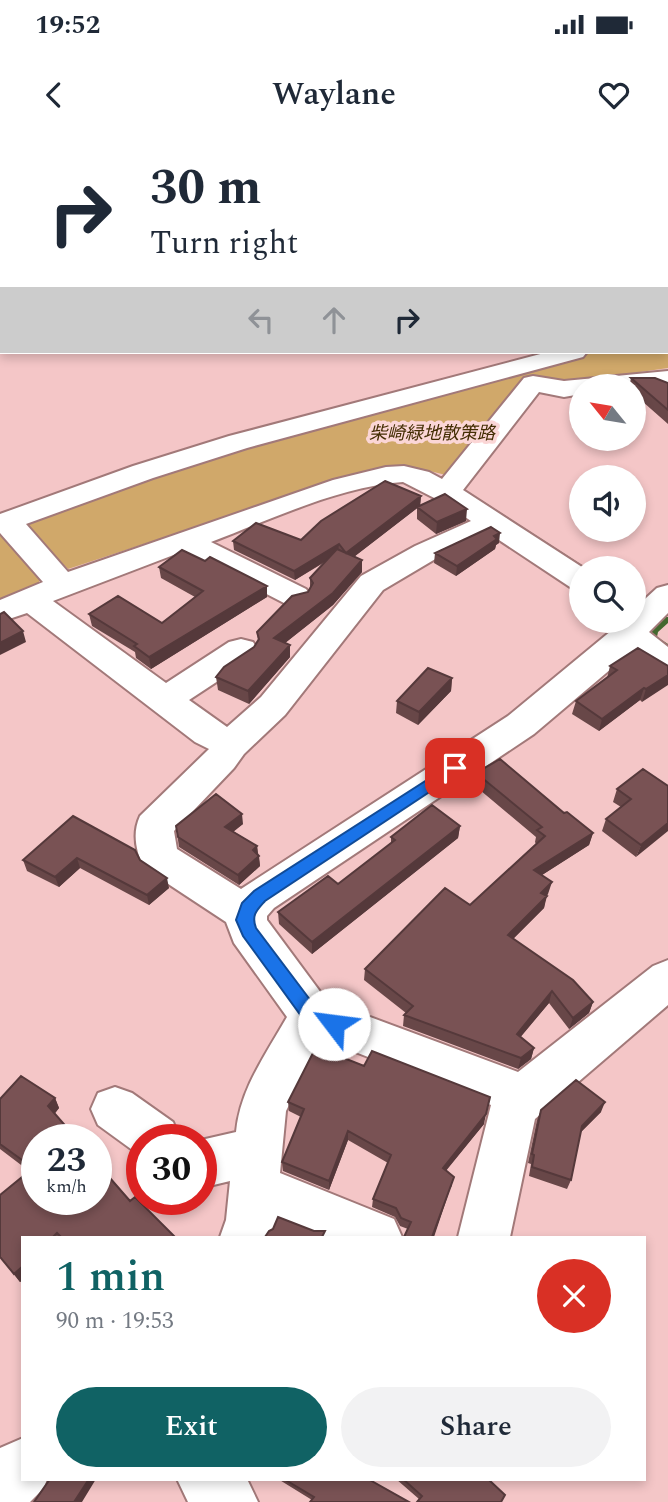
<!DOCTYPE html>
<html lang="en">
<head>
<meta charset="utf-8">
<style>
  body { margin:0; font-family:Spectral,"Noto Sans JP",serif; background:#f2f2f3; color:#1f2937; height:100vh; display:flex; flex-direction:column; font-size:26px; white-space:nowrap }
  * { box-sizing:border-box; margin:0 }
  p { font-size:23px; color:#747a83 }
  .icon { flex:none; width:38px; height:38px; fill:none; stroke:currentColor; stroke-width:2; stroke-linecap:round; stroke-linejoin:round }
  .map { position:relative; flex:1; overflow:hidden }
  .side { position:absolute; left:21px; top:1096px; width:625px; height:245px; display:flex; flex-direction:column; background:#fff; border-radius:0px; box-shadow:0 4px 10px #0003 }
  .side>* { flex:none }
  .banner { position:absolute; left:0px; top:0px; width:668px; height:214px; box-shadow:0 4px 10px #0003; background:#fff; color:#1f2937; overflow:hidden }
  .needle { width:46px; rotate:300deg }
  .tools { position:absolute; left:569px; top:234px; display:grid; gap:14px }
  .tools a { display:grid; place-items:center; width:77px; height:77px; border-radius:50%; background:#fff; box-shadow:0 4px 10px #0003; font-size:35px }
  .speed { position:absolute; left:21px; top:984px; display:flex; gap:14px; font-size:35px; font-weight:700; text-align:center }
  .speed>* { display:grid; place-content:center; width:91px; height:91px; border-radius:50%; background:#fff; box-shadow:0 4px 10px #0003; line-height:1 }
  .speed small { font-size:18px; font-weight:400 }
  .speed .limit { border:10px solid #d22; background:#fff; color:#111 }
  .pin { position:absolute; display:grid; place-items:center; width:60px; height:60px; color:#fff; margin:-30px; border-radius:14px; box-shadow:0 4px 10px #0006 }
  .me { position:absolute; width:77px; margin:-38px; rotate:300deg; stroke-linejoin:round; filter:drop-shadow(0 0 5px #0008) }
  .turn { display:flex; align-items:center; gap:24px; height:147px; padding:0 35px; font-size:32px }
  .turn .icon { width:91px; height:91px; stroke-width:2.5 }
  .turn b { display:block; font-size:49px; line-height:60px }
  .lanes { display:flex; align-items:center; height:66px; padding:0 35px; background:#0003; justify-content:center; gap:35px; direction:ltr }
  .lanes .off { opacity:.35 }
  .round { display:grid; place-items:center; flex:none; width:74px; height:74px; border-radius:37px; background:#f2f2f3 }
  .headline { display:flex; align-items:center; justify-content:space-between; height:119px; padding:0 35px }
  h1 { font-size:42px; font-weight:600; line-height:52px; color:#106264 }
  .primary-button { display:flex; gap:14px; margin-top:auto; padding:14px 35px }
  .primary-button a { flex:1; height:80px; border-radius:42px; background:#106264; color:#fff; font-size:28px; font-weight:600; line-height:80px; text-align:center }
  .primary-button a+a { background:#f2f2f3; color:#1f2937 }
  .status { display:flex; justify-content:space-between; align-items:center; height:49px; padding:0 35px; background:#fff; direction:ltr }
  .status svg { height:19px; fill:currentColor }
  header { display:flex; justify-content:space-between; align-items:center; height:91px; padding:0 35px; background:#fff; font-size:32px; font-weight:600 }
  .map>svg:first-child { display:block }
  .green { fill:#d0a86a }
  .lines { fill:none; stroke-linecap:round; stroke-linejoin:round }
  .stream { fill:#44682f; fill-rule:evenodd }
  .minor-casing { stroke:#a27979; stroke-width:4 }
  .highway-casing { stroke:#fff; stroke-width:4 }
  .minor { fill:#fff; fill-rule:evenodd }
  .highway { fill:#c9d8ef; fill-rule:evenodd }
  .wall { fill:#684748 }
  .shaded-wall { fill:#55393b }
  .building { fill:#795254; stroke:#55393b; stroke-width:2 }
  .route { fill:#1a73e8; stroke:#114b97; stroke-width:2 }
  .labels { text-anchor:middle; stroke-width:7; stroke-linejoin:round; paint-order:stroke }
  .far-park-label { font-size:18px; font-style:italic; fill:#432d03; stroke:#fbd6d6 }
</style>
</head>
<body>
<div class="status"><b>19:52</b><svg viewBox="0 0 49 12"><path d="M0 12V9h3v3zM5 12V6h3v6zM10 12V3h3v9zM15 12V0h3v12zM26 1h20v11H26zM47 4h2v5h-2z"/></svg></div>
<header><svg class="icon" aria-label="back" viewBox="0 0 24 24"><path d="M15 5l-7 7 7 7"/></svg>Waylane<svg class="icon" aria-label="heart" viewBox="0 0 24 24"><path d="M12 20l-8-8c-3-5 5-10 8-4 3-6 11-1 8 4z"/></svg></header>
<div class="map">
<svg width="668" height="1362" viewBox="0 0 668 1362">
  <rect width="100%" height="100%" fill="#f4c6c7"/>
  <path class="green" d="M 668,176 L 668,228 L 563,243 L 526,237 L 446,335 L 413,327 L 366,331 L 68,429 L 27,387 L 34,378 L 256,304 L 580,212 L 667,212 Z
    M 0,396 L 5,396 L 42,438 L 38,443 L 0,460 Z"/>
  <g class="lines">
    <path class="stream" d="M 479,0 L 486,0 L 481,2 L 473,2 Z
      M 0,108 L 2,108 L 2,110 L 0,110 Z
      M 479,359 L 481,360 L 588,429 L 581,430 L 477,362 L 477,360 Z
      M 634,457 L 644,461 L 640,463 L 634,461 Z
      M 665,477 L 668,477 L 668,483 L 658,492 L 657,497 L 668,504 L 668,510 L 649,498 L 652,489 Z"/>
    <g class="minor-casing">
      <path id="minor" d="M 202,0 L 228,0 L 229,2 L 204,2 Z
        M 272,0 L 290,0 L 271,2 Z
        M 548,212 L 587,212 L 583,217 L 247,308 L 153,338 L 26,384 L 68,432 L 333,340 L 386,327 L 404,326 L 429,332 L 442,339 L 524,238 L 533,236 L 564,241 L 668,231 L 668,245 L 634,249 L 634,247 L 581,247 L 581,254 L 564,257 L 539,252 L 463,350 L 585,429 L 581,429 L 581,450 L 570,447 L 490,394 L 437,418 L 383,450 L 285,575 L 244,614 L 234,628 L 174,691 L 177,709 L 241,749 L 508,576 L 623,481 L 634,481 L 634,469 L 657,448 L 668,445 L 668,473 L 649,492 L 668,507 L 668,534 L 656,531 L 631,512 L 534,594 L 274,768 L 267,776 L 267,780 L 327,861 L 518,932 L 653,826 L 668,820 L 668,865 L 535,979 L 510,1097 L 458,1097 L 491,965 L 322,899 L 286,971 L 280,1033 L 394,1079 L 402,1097 L 315,1097 L 276,1081 L 272,1097 L 220,1097 L 226,1080 L 230,1041 L 201,1048 L 201,1000 L 236,992 C 240,949 266,914 287,877 L 234,803 L 226,782 L 144,728 C 136,712 132,693 140,676 L 209,609 L 195,602 L 27,473 L 0,482 L 0,460 L 43,442 L 0,393 L 0,374 L 133,326 L 229,296 ZM 403,342 L 446,364 L 471,381 L 415,406 L 361,436 L 261,557 L 227,587 L 189,560 L 253,518 L 258,510 L 253,502 L 241,499 L 229,502 L 166,543 L 53,461 L 184,411 L 284,463 L 295,466 L 306,463 L 311,456 L 306,449 L 211,402 C 270,380 340,346 403,342 Z
        M 115,947 L 132,953 L 173,982 L 180,999 L 142,999 L 142,1017 L 98,985 L 91,969 L 98,953 Z
        M 23,1298 L 23,1339 L 47,1339 L 44,1348 L 30,1362 L 0,1362 L 0,1308 Z
        M 177,1339 L 247,1339 L 258,1362 L 188,1362 Z"/>
    </g>
    <g class="highway-casing">
      <path id="highway" d="M 508,0 L 533,0 L 507,2 Z
        M 548,0 L 573,0 L 547,2 Z
        M 0,121 L 2,121 L 0,134 Z"/>
    </g>
    <use href="#minor" class="minor"/>
    <use href="#highway" class="highway"/>
  </g>
  <path class="wall" d="M 668,0 L 668,156 L 667,156 L 667,2 Z
    M 631,238 L 668,243 L 668,284 L 634,254 L 634,247 L 629,247 Z
    M 421,356 L 420,366 L 466,381 L 436,394 L 417,379 L 417,368 L 355,416 L 362,432 L 333,465 L 285,503 L 290,517 L 249,564 L 218,550 L 216,537 L 254,507 L 258,501 L 257,492 L 308,452 L 310,449 L 310,438 L 325,422 L 295,440 L 234,410 L 233,401 L 301,400 Z
    M 499,403 L 496,405 L 495,409 L 456,436 L 434,423 L 435,413 Z
    M 205,421 L 267,446 L 267,457 L 151,529 L 136,518 L 135,512 L 92,486 L 89,474 L 162,483 L 195,457 L 161,438 L 159,427 Z
    M 610,526 L 668,526 L 642,562 L 640,560 L 599,591 L 572,574 L 576,561 L 607,538 Z
    M 452,538 L 451,551 L 418,585 L 396,573 L 397,561 Z
    M 476,633 L 564,673 L 593,693 L 589,705 L 542,735 L 548,754 L 546,756 L 544,768 L 513,799 L 593,862 L 589,873 L 569,889 L 549,863 L 520,897 L 534,908 L 531,919 L 518,929 L 403,886 L 404,875 L 406,873 L 364,840 L 365,829 L 470,765 L 536,704 L 535,702 L 536,697 L 474,645 Z
    M 668,646 L 636,717 L 602,691 L 606,679 L 621,667 L 613,662 L 617,649 Z
    M 73,676 L 140,720 L 169,748 L 149,765 L 80,728 L 59,747 L 27,731 L 23,720 Z
    M 243,684 L 233,691 L 257,706 L 260,726 L 239,745 L 179,707 L 176,686 Z
    M 460,686 L 458,698 L 312,814 L 279,784 L 278,772 L 338,744 L 391,703 L 391,697 Z
    M 55,958 L 59,968 L 54,974 L 130,1061 L 175,1097 L 23,1097 L 23,1140 L 20,1142 L 0,1117 L 29,1031 L 0,1009 L 0,959 Z
    M 288,962 L 484,984 L 446,1030 L 452,1046 L 408,1089 L 400,1086 L 395,1077 L 372,1067 L 373,1059 L 388,1023 L 348,1000 L 329,1050 L 283,1031 L 282,1022 L 301,977 L 289,971 Z
    M 541,970 L 601,972 L 580,993 L 571,1040 L 567,1049 L 529,1036 L 531,1024 L 528,1023 L 537,980 Z
    M 278,1339 L 368,1339 L 312,1360 Z
    M 396,1339 L 488,1339 L 419,1359 Z"/>
  <path class="shaded-wall" d="M 421,356 L 420,366 L 346,423 L 346,413 Z
    M 467,369 L 466,381 L 436,394 L 437,382 Z
    M 500,393 L 499,403 L 496,405 L 495,409 L 456,436 L 457,426 L 494,396 Z
    M 339,404 L 338,413 L 295,440 L 294,431 Z
    M 362,420 L 362,432 L 333,465 L 275,511 L 274,498 Z
    M 267,446 L 267,457 L 151,529 L 149,517 Z
    M 23,491 L 26,502 L 0,515 L 0,503 Z
    M 290,505 L 290,517 L 249,564 L 248,551 Z
    M 668,535 L 668,545 L 642,562 L 646,549 Z
    M 452,538 L 451,551 L 418,585 L 419,572 Z
    M 644,548 L 640,560 L 599,591 L 602,579 Z
    M 242,674 L 243,684 L 227,697 L 225,687 Z
    M 668,683 L 668,691 L 636,717 L 641,705 Z
    M 460,686 L 458,698 L 312,814 L 312,802 Z
    M 593,693 L 589,705 L 531,742 L 534,730 Z
    M 257,706 L 258,716 L 253,710 Z
    M 259,716 L 260,726 L 239,745 L 238,735 Z
    M 77,718 L 80,728 L 59,747 L 55,737 Z
    M 167,738 L 169,748 L 149,765 L 147,755 Z
    M 552,742 L 548,754 L 538,764 L 541,753 Z
    M 547,756 L 544,768 L 505,807 L 508,795 Z
    M 552,851 L 549,863 L 514,905 L 517,894 Z
    M 593,862 L 589,873 L 569,889 L 573,878 Z
    M 534,908 L 531,919 L 518,929 L 521,918 Z
    M 55,958 L 59,968 L 53,976 L 48,966 Z
    M 605,962 L 601,972 L 577,996 L 582,986 Z
    M 486,974 L 484,984 L 441,1037 L 443,1028 Z
    M 348,991 L 348,1000 L 329,1050 L 329,1041 Z
    M 454,1037 L 434,1097 L 432,1097 Z
    M 23,1126 L 23,1140 L 20,1142 L 14,1134 Z
    M 89,1339 L 96,1339 L 82,1362 L 74,1362 Z"/>
  <path class="building" d="M 608,0 L 668,0 L 668,108 L 667,110 L 667,2 L 606,2 Z
    M 667,115 L 668,115 L 668,140 L 667,140 Z
    M 631,238 L 655,238 L 668,243 L 668,270 Z
    M 385,341 L 421,356 L 346,413 L 339,404 L 294,431 L 233,401 L 256,383 L 301,400 L 321,381 Z
    M 445,354 L 467,369 L 437,382 L 417,367 Z
    M 491,387 L 500,393 L 494,396 L 497,399 L 457,426 L 435,413 Z
    M 337,409 L 362,420 L 333,453 L 274,498 L 290,505 L 248,551 L 216,537 L 224,527 L 254,507 L 259,499 L 257,492 L 292,456 L 308,452 L 313,443 L 310,438 Z
    M 182,410 L 205,421 L 210,417 L 267,446 L 149,517 L 134,506 L 137,504 L 89,474 L 118,456 L 162,483 L 203,451 L 159,427 Z
    M 4,472 L 23,491 L 0,503 L 0,474 Z
    M 638,508 L 668,526 L 668,535 L 646,549 L 644,548 L 602,579 L 576,561 L 617,530 L 610,526 Z
    M 428,528 L 452,538 L 419,572 L 397,561 Z
    M 500,619 L 564,673 L 567,672 L 593,693 L 534,730 L 552,742 L 541,753 L 547,756 L 508,795 L 573,840 L 593,862 L 573,878 L 552,851 L 517,894 L 534,908 L 521,918 L 404,875 L 413,866 L 365,829 L 445,748 L 470,765 L 545,696 L 537,690 L 542,687 L 476,633 Z
    M 643,629 L 668,646 L 668,683 L 641,705 L 606,679 L 631,659 L 617,649 Z
    M 216,654 L 242,674 L 225,687 L 257,706 L 253,710 L 259,716 L 238,735 L 178,697 L 176,686 Z
    M 432,665 L 460,686 L 312,802 L 278,772 L 328,736 L 338,744 L 395,700 L 391,697 Z
    M 73,676 L 135,710 L 140,720 L 167,738 L 147,755 L 77,718 L 55,737 L 23,720 Z
    M 316,907 L 364,926 L 372,911 L 490,957 L 486,974 L 443,1028 L 454,1037 L 432,1097 L 404,1097 L 411,1082 L 401,1078 L 396,1068 L 373,1059 L 391,1015 L 348,991 L 329,1041 L 282,1022 L 304,969 L 288,962 Z
    M 21,936 L 55,958 L 48,966 L 77,999 L 37,999 L 37,1059 L 96,1059 L 96,1022 L 130,1061 L 135,1057 L 175,1097 L 61,1097 L 57,1093 L 53,1097 L 23,1097 L 23,1126 L 14,1134 L 0,1117 L 0,1055 L 33,1028 L 0,1004 L 0,959 Z
    M 576,940 L 605,962 L 582,986 L 571,1040 L 532,1027 L 534,1015 L 532,1014 L 541,970 Z
    M 278,1077 L 314,1091 L 325,1091 L 322,1097 L 265,1097 L 269,1091 L 273,1089 Z
    M 50,1339 L 89,1339 L 74,1362 L 34,1362 Z
    M 284,1339 L 368,1339 L 409,1362 L 310,1362 L 314,1357 Z
    M 403,1339 L 488,1339 L 505,1355 L 501,1362 L 417,1362 L 422,1356 Z"/>
  <path class="route" d="M 455,622 L 463,628 L 461,631 L 265,761 C 257,770 251,775 256,788 L 317,869 L 341,878 L 344,884 L 341,890 L 334,892 L 304,880 L 243,796 L 236,780 L 242,763 L 254,751 Z"/>
  <g class="labels">
    <g class="far-park-label">
      <text x="432" y="299">柴崎緑地散策路</text>
    </g>
  </g>
</svg>
<div class="tools">
<a><svg class="needle" viewBox="-14 -14 28 28"><path d="M0-13l5 13h-10z" fill="#e53935"/><path d="M0 13l5-13h-10z" fill="#747a83"/></svg></a>
<a><svg class="icon" aria-label="sound" viewBox="0 0 24 24"><path d="M4 9h4l5-4v14l-5-4H4zM17 9q2 3 0 6"/></svg></a>
<a><svg class="icon" aria-label="search" viewBox="0 0 24 24"><circle cx="10" cy="10" r="6"/><path d="M15 15l6 6"/></svg></a>
</div>
<div class="speed"><div>23<small>km/h</small></div><div class="limit">30</div></div>
<div class="pin" style="left:455px;top:628px;background:#d93025"><svg class="icon" aria-label="arrive" viewBox="0 0 24 24"><path d="M6 21V4h12l-3 4 3 4H6"/></svg></div>
<svg class="me" style="left:334px;top:884px" viewBox="-20 -20 40 40"><circle r="19" fill="#fff"/><path d="M0-13L10 11 0 6-10 11z" fill="#1a73e8"/></svg>
<div class="banner">
<div class="turn"><svg class="icon" aria-label="right" viewBox="0 0 24 24"><path d="M7 20v-9h11M14 6l5 5-5 5"/></svg><div><b>30 m</b>Turn right</div></div>
<div class="lanes"><svg class="icon off" aria-label="left" viewBox="0 0 24 24"><path d="M17 20v-9H6M10 6l-5 5 5 5"/></svg><svg class="icon off" aria-label="ahead" viewBox="0 0 24 24"><path d="M12 20V5M6 11l6-6 6 6"/></svg><svg class="icon" aria-label="right" viewBox="0 0 24 24"><path d="M7 20v-9h11M14 6l5 5-5 5"/></svg></div>
</div>
<section class="side">
<div class="headline"><div><h1>1 min</h1><p>90 m · 19:53</p></div><a class="round" style="background:#d93025;color:#fff"><svg class="icon" aria-label="close" viewBox="0 0 24 24"><path d="M6 6l12 12M18 6L6 18"/></svg></a></div>
<div class="primary-button"><a>Exit</a><a>Share</a></div>
</section>
</div>
</body>
</html>
